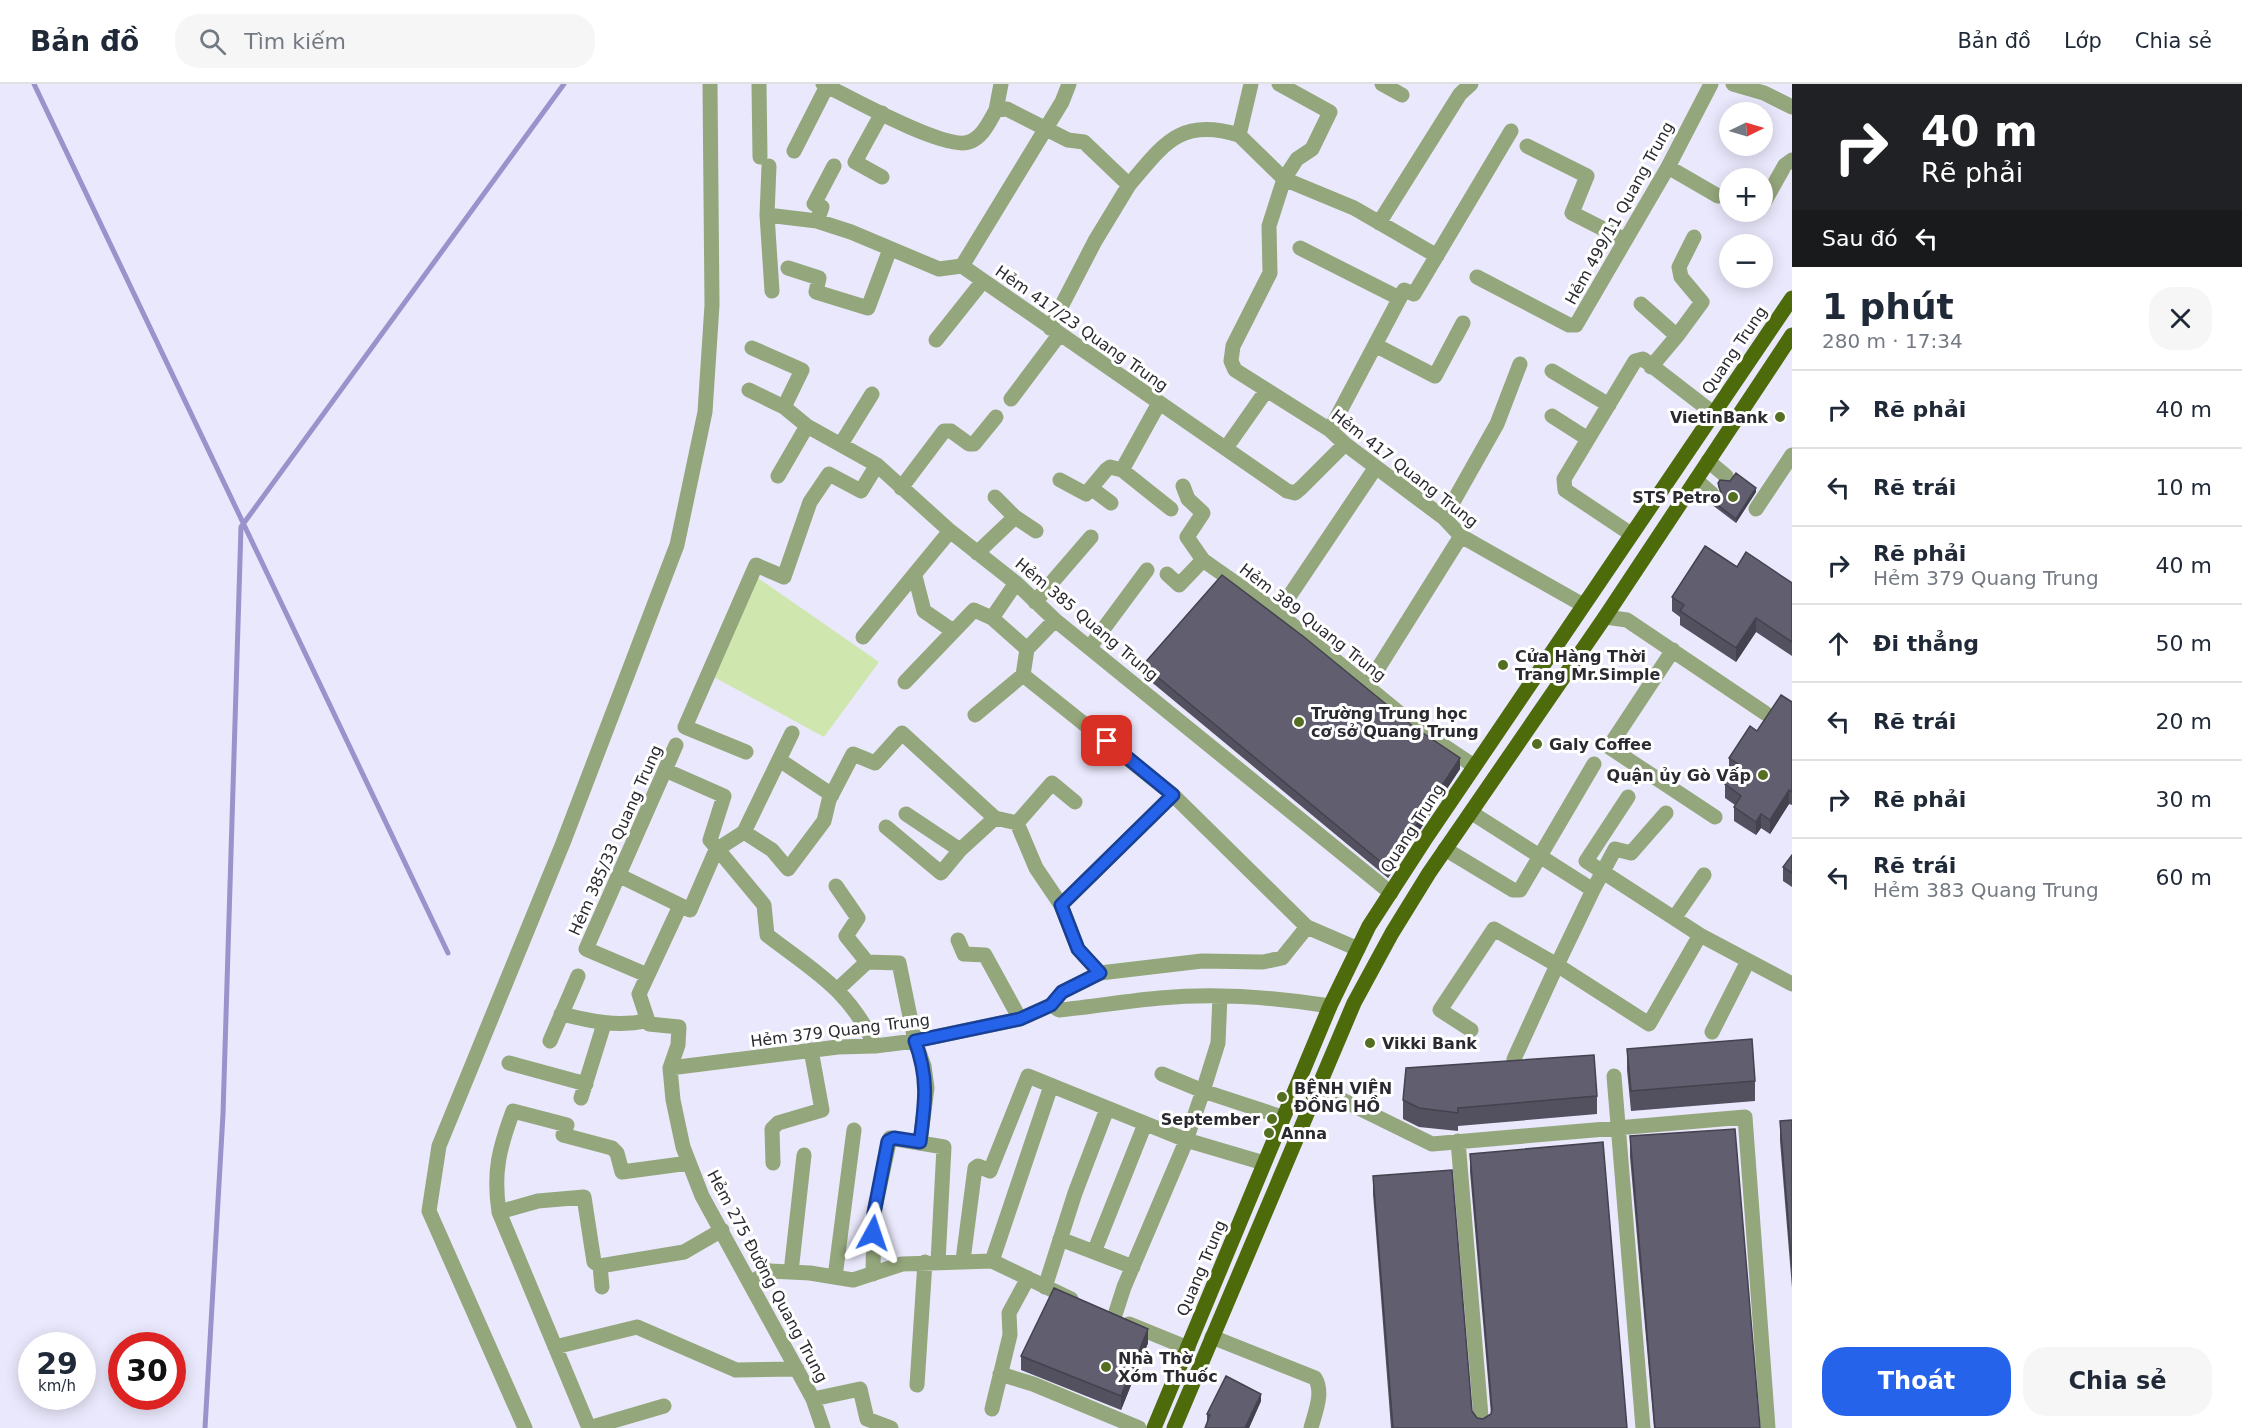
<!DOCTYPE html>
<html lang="vi">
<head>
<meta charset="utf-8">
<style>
  body { margin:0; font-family:"DejaVu Sans",sans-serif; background:#f6f6f7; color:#1f2937; height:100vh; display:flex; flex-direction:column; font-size:22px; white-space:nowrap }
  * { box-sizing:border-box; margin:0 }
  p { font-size:20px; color:#747a83 }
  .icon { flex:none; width:33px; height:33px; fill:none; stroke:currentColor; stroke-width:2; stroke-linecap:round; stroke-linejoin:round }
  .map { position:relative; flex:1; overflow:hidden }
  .drawer { display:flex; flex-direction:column; background:#fff; width:450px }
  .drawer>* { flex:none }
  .top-card { background:#202124; color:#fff; overflow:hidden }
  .needle { width:39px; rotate:85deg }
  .controls { position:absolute; left:1719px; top:18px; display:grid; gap:12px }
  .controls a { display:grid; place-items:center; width:54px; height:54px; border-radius:50%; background:#fff; box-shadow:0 3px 15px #0003; font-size:30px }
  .speed { position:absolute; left:18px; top:1248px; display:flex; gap:12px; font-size:30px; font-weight:700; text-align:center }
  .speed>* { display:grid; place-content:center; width:78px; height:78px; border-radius:50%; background:#fff; box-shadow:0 3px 15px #0003; line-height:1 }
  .speed small { font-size:15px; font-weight:400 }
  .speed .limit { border:9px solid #d22; background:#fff; color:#111 }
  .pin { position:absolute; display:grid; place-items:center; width:51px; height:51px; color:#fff; margin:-26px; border-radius:12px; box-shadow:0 3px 9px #0006 }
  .me { position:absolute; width:66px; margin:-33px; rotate:5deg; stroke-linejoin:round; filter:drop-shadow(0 0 4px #0008) }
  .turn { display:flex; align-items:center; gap:21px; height:126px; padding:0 30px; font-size:27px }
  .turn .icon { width:78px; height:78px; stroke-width:2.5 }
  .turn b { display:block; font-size:42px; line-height:51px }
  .then { display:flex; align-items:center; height:57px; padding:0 30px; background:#0003; gap:12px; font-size:22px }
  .round { display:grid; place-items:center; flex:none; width:63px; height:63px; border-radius:24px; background:#f6f6f7 }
  .summary { display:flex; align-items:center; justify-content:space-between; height:102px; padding:0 30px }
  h1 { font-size:36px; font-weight:600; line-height:45px }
  .action { display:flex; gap:12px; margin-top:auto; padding:12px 30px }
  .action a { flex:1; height:69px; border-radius:24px; background:#2563eb; color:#fff; font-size:24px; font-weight:600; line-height:69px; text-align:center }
  .action a+a { background:#f6f6f7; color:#1f2937 }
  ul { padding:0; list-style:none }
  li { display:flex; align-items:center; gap:18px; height:78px; padding:0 30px; border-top:2px solid #e0e1e3 }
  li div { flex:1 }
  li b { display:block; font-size:22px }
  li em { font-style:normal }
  header { display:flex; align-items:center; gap:36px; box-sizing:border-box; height:84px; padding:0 30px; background:#fff; border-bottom:2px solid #e0e1e3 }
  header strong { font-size:28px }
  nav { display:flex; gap:33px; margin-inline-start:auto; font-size:21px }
  .search { width:420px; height:54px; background:#f6f6f7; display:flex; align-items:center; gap:15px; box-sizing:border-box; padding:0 21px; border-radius:24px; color:#747a83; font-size:22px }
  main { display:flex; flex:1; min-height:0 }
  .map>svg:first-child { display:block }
  .green { fill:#cfe7af }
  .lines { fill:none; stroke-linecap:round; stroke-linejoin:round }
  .stream { stroke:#9a92ca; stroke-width:5 }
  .minor { stroke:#94a67b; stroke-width:15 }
  .major { stroke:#4d6b0a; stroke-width:15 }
  .wall { fill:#53515f }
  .shaded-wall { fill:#43424e }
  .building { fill:#605e6f; stroke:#43424e; stroke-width:1.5 }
  .route-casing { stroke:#184099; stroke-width:15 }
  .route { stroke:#2563eb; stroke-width:10 }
  .poi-dot { fill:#546f22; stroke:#fff; stroke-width:2 }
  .labels { text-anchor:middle; stroke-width:6; stroke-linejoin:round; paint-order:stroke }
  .street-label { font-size:16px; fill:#2b2a31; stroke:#fff }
  .poi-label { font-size:16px; font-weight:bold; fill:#2b2a31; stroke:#fff; text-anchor:start }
</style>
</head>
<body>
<header>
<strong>Bản đồ</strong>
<div class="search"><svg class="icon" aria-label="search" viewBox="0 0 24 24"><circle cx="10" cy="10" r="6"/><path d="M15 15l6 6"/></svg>Tìm kiếm</div>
<nav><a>Bản đồ</a><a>Lớp</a><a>Chia sẻ</a></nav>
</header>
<main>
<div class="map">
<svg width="1792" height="1344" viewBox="0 0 1792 1344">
  <rect width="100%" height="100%" fill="#eae8fc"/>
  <path class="green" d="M 755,492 L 879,578 L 824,653 L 710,591 Z"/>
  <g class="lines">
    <path class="stream" d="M 34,0 L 448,869
      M 205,1344 L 223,1030 L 241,443 L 564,0"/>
    <path class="minor" d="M 759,0 L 760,73
      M 823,0 C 849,13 945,67 969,58 C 983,53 989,38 996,26 L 1007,25 L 1068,56 L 1084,58 L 1129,101 C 1164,60 1180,33 1239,51
      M 1251,0 L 1239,51 L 1284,95 L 1269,142 L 1270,189 L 1233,262 L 1231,277 L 1235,286 L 1330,346 L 1345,360 L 1444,434 L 1461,452 L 1583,521
      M 1279,0 L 1330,28 L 1312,65 L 1297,75 L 1284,95 L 1354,124 L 1437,172
      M 1382,0 L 1402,11
      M 1733,0 L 1764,9 L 1792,23
      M 996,26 L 1001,0
      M 882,29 L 855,78 L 882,93
      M 1527,62 L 1587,92 L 1572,129 L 1625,156
      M 794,67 L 828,0
      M 769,82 L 767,131 L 772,207
      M 1668,83 L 1718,112
      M 1762,122 L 1785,81 L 1792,76
      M 767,131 L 817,137 L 851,148 L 939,185 L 962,182 L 1287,407 L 1295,409 L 1301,404 L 1345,360
      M 817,137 L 822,123 L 814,120 L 834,82
      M 1379,139 L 1460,10 L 1471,0
      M 1300,164 L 1399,214
      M 962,182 L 1062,18 L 1069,0
      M 788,184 L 819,194 L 816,208 L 868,224 L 890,165
      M 1477,193 L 1569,241 L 1576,241 L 1668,83 L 1711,0
      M 1641,220 L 1677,252 L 1651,283
      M 1050,244 L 1095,157 L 1129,101
      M 1677,252 L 1702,218 L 1681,193 L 1679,183 L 1694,153
      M 936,256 L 983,197
      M 1375,261 L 1435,292 L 1463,239
      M 752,264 L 802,286 L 784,323
      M 1552,287 L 1609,321
      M 749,306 L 784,323 L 807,342 L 877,381 L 950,447 L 1016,499 L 1055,536 L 1391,809
      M 1011,315 L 1059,251
      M 1159,319 L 1122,386 L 1171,425
      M 1552,332 L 1588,355
      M 1330,346 L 1404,206 L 1414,210 L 1511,47
      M 841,360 L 872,310
      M 1226,364 L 1266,307
      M 1708,377 L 1726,392
      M 778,392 L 807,342
      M 1060,396 L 1086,410 L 1106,386 L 1110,383 L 1122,386
      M 1696,396 L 1712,410
      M 1183,402 L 1188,415 L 1203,429 L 1187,453 L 1203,476 L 1278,529 L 1420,646 L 1474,682
      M 901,404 L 944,347 L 951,347 L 969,360 L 974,360 L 996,333
      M 1091,404 L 1111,419
      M 995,413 L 1015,433 L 1036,447
      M 1756,425 L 1792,371
      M 1444,434 L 1497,340 L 1520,280
      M 1631,450 L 1565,406 L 1564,395 L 1635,277 L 1643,275 L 1713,329
      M 977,469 L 1015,433
      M 1167,490 L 1179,501 L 1203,476
      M 915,492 L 924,527 L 953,547
      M 1035,518 L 1091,453
      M 1278,529 L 1376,383
      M 1605,533 L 1627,536 L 1765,629
      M 992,534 L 1016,499
      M 863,553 L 950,447
      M 1090,563 L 1147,486
      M 1027,565 L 1055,536
      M 1673,566 L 1609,663 L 1715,733
      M 905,598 L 974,526 L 992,534 L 1027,565 L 1023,591 L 1173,711 L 1307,843 L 1358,865
      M 1367,602 L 1461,452
      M 975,631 L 1023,591
      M 746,668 L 685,643 L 756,481 L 784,493 L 810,418 L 829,390 L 861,407 L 877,381
      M 781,677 L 832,711
      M 665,686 L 724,712 L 710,756 L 764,821 L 767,851 C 815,888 849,905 875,962
      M 1628,713 L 1586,777 L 1700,851 L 1792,900
      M 1472,729 L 1593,806 L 1615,765 L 1631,769 L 1666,729
      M 906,730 L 960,766
      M 1017,739 L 1052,699 L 1075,718
      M 886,743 L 941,789 L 960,766 L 995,734
      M 744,748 L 772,766 L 788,785 L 824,737 L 829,716 L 853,670 L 875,679 L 902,649 L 995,734 L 1017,739 L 1036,784 L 1061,821 L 1078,865 L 1100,889
      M 1445,765 L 1513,806 L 1520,806 L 1594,680
      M 618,791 L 690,826 L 716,766 L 744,748 L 792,649
      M 836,802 L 858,834 L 846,852 L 867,878 L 899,879 L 915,957 L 924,982 L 927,1004 L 920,1058
      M 1061,821 L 1173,711
      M 680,822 L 639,910 L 649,940 L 679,943 L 678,961 L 670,984 L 673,1016 L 683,1063 L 702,1112 L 813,1315 L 823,1344
      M 1675,833 L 1704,791
      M 958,856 L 964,870 L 985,871 L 1020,935
      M 647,891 L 586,865 L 676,661
      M 838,905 L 867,878
      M 1051,921 L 1062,908 L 1100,889 L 1202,877 L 1263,878 L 1282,874 L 1307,843
      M 561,930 C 591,937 616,943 646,937
      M 1471,946 L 1440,926 L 1494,845 L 1557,881 L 1593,806
      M 1712,948 L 1748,877
      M 550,957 L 578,892
      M 1514,975 L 1557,881 L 1649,940 L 1700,851
      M 509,979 L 586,1000
      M 670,984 L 838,963 L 875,962 L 915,957 L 1020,935 L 1051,921 L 1059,926 C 1092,923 1126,917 1160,914 C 1217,909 1274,913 1330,922
      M 1162,990 L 1203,1007 L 1282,1033
      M 1614,992 L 1643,1344
      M 1318,1004 L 1432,1060 L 1745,1033 L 1768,1344
      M 581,1014 L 604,940
      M 1458,1057 L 1482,1344
      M 773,1079 L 772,1045 L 778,1039 L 822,1026 L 811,966
      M 499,1128 L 538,1117 L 584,1113 L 594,1178 L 600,1182 L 684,1168 L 722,1146
      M 1060,1155 L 1094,1168
      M 963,1176 L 975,1084 L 978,1082 L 990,1087 L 1028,992 L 1186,1056 L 1264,1079
      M 992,1177 L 1051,1002
      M 600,1182 L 602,1203
      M 1133,1183 L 1094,1168 L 1145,1040
      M 791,1188 L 804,1071
      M 873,1190 L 874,1129 L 890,1054 L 944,1063 L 938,1178
      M 835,1193 L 854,1046
      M 750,1199 L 770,1187 L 810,1189 L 853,1196 L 902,1180 L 992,1177 L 1071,1215
      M 1045,1203 L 1075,1109 L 1107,1025
      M 1114,1234 L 1124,1203 L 1184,1062 L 1203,1007 L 1218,959 L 1220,912
      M 1129,1240 L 1188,1264
      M 1212,1253 L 1315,1294 C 1324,1309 1315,1328 1311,1344
      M 555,1263 L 637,1243 L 736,1286 L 797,1285
      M 1000,1290 L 1033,1300 L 1139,1344
      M 917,1301 L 925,1178
      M 813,1315 L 860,1305 L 867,1335 L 891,1344
      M 992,1325 L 1010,1251 L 1009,1229 L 1028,1194
      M 525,1344 L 429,1127 L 439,1062 L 563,759 L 677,461 L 705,328 L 712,221 L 710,0
      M 589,1344 L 499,1128 C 493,1088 499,1065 513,1027 L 567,1041 L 563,1051 L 612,1064 L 617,1069 L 622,1088 L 689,1079
      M 589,1344 L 664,1322"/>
    <path class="major" d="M 1154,1344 L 1330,922 L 1369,842 L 1426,754 L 1792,214
      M 1174,1344 L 1354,919 L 1392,849 L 1429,789 L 1605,533 L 1792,251"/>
  </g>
  <path class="wall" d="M 1718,399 L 1756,408 L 1736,439 L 1711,420 L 1711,416 L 1719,413 L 1721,410 L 1718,402 Z
    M 1737,483 L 1792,499 L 1792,572 L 1756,548 L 1736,578 L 1680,541 L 1680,533 L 1672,527 L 1672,513 Z
    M 1143,581 L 1460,685 L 1388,794 L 1143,591 Z
    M 1792,618 L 1792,721 L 1789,720 L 1770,750 L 1761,744 L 1756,751 L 1734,737 L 1734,723 L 1735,721 L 1725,714 L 1725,700 L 1732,690 L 1729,687 L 1729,674 L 1757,647 Z
    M 1792,771 L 1792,803 L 1783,797 L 1783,783 Z
    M 1627,965 L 1755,997 L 1755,1017 L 1631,1027 L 1627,986 Z
    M 1597,1012 L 1597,1030 L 1458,1042 L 1458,1047 L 1419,1043 L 1403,1035 L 1403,1016 Z
    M 1792,1036 L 1792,1204 L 1780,1057 L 1780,1037 Z
    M 1630,1052 L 1760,1344 L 1654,1344 L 1630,1073 Z
    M 1470,1070 L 1627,1344 L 1391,1344 L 1373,1110 L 1373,1092 L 1472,1327 L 1477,1334 L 1483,1335 L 1491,1330 L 1470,1088 Z
    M 1148,1259 L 1121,1326 L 1021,1286 L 1021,1272 Z
    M 1261,1317 L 1249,1344 L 1205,1344 L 1208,1337 L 1207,1337 L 1207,1330 Z"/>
  <path class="shaded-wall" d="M 1756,404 L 1756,408 L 1736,439 L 1736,435 Z
    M 1756,534 L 1756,548 L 1736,578 L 1736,564 Z
    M 1460,674 L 1460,685 L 1388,794 L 1388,784 Z
    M 1789,706 L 1789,720 L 1770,750 L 1770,736 Z
    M 1761,730 L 1761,744 L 1756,751 L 1756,738 Z
    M 1148,1245 L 1148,1259 L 1121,1326 L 1121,1312 Z
    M 1261,1310 L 1261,1317 L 1249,1344 L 1245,1344 Z"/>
  <path class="building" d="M 1736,389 L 1756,404 L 1736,435 L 1711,416 L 1719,413 L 1721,409 L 1718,399 L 1720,396 L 1730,397 Z
    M 1705,462 L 1737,483 L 1746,468 L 1792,499 L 1792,558 L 1756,534 L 1736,564 L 1680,527 L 1684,521 L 1672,513 Z
    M 1222,491 L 1304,553 L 1414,643 L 1460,674 L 1388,784 L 1143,581 Z
    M 1781,611 L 1792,618 L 1792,708 L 1789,706 L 1770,736 L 1761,730 L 1756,738 L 1734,723 L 1741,712 L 1725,700 L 1738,680 L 1729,674 L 1750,642 L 1757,647 Z
    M 1792,771 L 1792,789 L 1783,783 Z
    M 1752,955 L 1755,997 L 1631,1007 L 1627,965 Z
    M 1594,971 L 1597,1012 L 1458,1024 L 1458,1029 L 1419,1024 L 1403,1016 L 1406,984 Z
    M 1792,1036 L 1792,1184 L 1780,1037 Z
    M 1735,1045 L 1760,1344 L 1655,1344 L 1630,1052 Z
    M 1603,1058 L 1627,1344 L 1393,1344 L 1373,1092 L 1452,1086 L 1472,1327 L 1477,1334 L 1483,1335 L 1491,1330 L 1492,1325 L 1470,1070 Z
    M 1054,1204 L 1148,1245 L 1121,1312 L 1021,1272 Z
    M 1226,1292 L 1261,1310 L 1245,1344 L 1205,1344 L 1210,1331 L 1207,1330 Z"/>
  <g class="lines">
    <g class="route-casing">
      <path id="route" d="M 873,1149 L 874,1129 L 888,1057 L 894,1054 L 920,1058 C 925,1019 929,995 915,957 L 1020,935 L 1051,921 L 1062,908 L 1100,889 L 1078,865 L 1061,821 L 1173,711 L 1107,657"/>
    </g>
    <use href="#route" class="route"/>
  </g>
  <g class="poi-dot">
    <circle cx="1780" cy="333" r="6"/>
    <circle cx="1733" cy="413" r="6"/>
    <circle cx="1503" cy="581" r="6"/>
    <circle cx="1299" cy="638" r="6"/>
    <circle cx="1537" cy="660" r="6"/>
    <circle cx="1763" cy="691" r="6"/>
    <circle cx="1370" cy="959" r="6"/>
    <circle cx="1282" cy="1013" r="6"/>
    <circle cx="1272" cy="1035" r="6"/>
    <circle cx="1269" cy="1049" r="6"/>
    <circle cx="1106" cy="1283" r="6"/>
  </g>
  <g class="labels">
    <g class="street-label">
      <text transform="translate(1619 129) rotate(-61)" y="6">Hẻm 499/11 Quang Trung</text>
      <text transform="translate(1082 244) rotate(35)" y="6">Hẻm 417/23 Quang Trung</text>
      <text transform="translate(1734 266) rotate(-56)" y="6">Quang Trung</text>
      <text transform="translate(1405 384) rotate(38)" y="6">Hẻm 417 Quang Trung</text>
      <text transform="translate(1087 535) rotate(40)" y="6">Hẻm 385 Quang Trung</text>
      <text transform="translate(1313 538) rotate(38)" y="6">Hẻm 389 Quang Trung</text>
      <text transform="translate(1412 744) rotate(-57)" y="6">Quang Trung</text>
      <text transform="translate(615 756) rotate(-66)" y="6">Hẻm 385/33 Quang Trung</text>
      <text transform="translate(840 946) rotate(-7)" y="6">Hẻm 379 Quang Trung</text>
      <text transform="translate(1201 1184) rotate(-67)" y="6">Quang Trung</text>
      <text transform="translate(768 1192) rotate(62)" y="6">Hẻm 275 Đường Quang Trung</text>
    </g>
    <g class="poi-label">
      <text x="1768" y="339" text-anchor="end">VietinBank</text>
      <text x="1721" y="419" text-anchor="end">STS Petro</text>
      <text x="1515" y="578">Cửa Hàng Thời<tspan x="1515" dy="18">Trang Mr.Simple</tspan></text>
      <text x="1311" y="635">Trường Trung học<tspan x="1311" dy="18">cơ sở Quang Trung</tspan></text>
      <text x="1549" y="666">Galy Coffee</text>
      <text x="1751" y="697" text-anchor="end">Quận ủy Gò Vấp</text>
      <text x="1382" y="965">Vikki Bank</text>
      <text x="1294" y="1010">BỆNH VIỆN<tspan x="1294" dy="18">ĐỒNG HỒ</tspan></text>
      <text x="1260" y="1041" text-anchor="end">September</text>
      <text x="1281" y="1055">Anna</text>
      <text x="1118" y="1280">Nhà Thờ<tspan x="1118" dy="18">Xóm Thuốc</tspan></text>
    </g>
  </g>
</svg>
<div class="controls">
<a><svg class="needle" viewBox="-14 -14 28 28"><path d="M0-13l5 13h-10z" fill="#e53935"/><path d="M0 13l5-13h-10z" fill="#747a83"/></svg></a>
<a>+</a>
<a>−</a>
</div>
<div class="speed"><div>29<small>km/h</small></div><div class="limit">30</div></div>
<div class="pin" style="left:1107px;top:657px;background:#d93025"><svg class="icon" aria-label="arrive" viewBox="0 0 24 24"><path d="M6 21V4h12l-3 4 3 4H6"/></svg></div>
<svg class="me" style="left:873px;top:1149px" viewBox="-20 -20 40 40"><path d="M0-17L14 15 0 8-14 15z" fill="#2563eb" stroke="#fff" stroke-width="4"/></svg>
</div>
<section class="drawer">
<div class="top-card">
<div class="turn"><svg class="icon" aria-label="right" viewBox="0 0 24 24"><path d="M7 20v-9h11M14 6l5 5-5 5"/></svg><div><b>40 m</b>Rẽ phải</div></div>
<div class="then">Sau đó<svg class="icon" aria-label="left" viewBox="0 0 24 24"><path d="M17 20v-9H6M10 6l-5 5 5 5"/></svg></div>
</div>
<div class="summary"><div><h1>1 phút</h1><p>280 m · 17:34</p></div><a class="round"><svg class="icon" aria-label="close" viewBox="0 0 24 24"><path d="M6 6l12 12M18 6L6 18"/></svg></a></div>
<ul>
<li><svg class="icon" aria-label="right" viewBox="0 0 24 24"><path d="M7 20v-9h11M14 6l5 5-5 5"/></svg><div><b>Rẽ phải</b></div><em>40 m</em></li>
<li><svg class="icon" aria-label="left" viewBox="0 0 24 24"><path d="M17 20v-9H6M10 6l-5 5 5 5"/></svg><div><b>Rẽ trái</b></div><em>10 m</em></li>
<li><svg class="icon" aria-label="right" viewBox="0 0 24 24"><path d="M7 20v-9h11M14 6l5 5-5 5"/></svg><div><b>Rẽ phải</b><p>Hẻm 379 Quang Trung</p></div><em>40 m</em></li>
<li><svg class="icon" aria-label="ahead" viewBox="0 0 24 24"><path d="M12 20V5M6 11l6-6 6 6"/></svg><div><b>Đi thẳng</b></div><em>50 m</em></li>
<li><svg class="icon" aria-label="left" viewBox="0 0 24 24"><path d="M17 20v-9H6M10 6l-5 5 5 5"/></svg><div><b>Rẽ trái</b></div><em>20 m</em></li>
<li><svg class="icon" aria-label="right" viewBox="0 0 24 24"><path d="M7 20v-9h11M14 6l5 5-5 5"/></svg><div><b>Rẽ phải</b></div><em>30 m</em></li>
<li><svg class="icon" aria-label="left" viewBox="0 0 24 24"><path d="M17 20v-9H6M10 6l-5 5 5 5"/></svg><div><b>Rẽ trái</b><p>Hẻm 383 Quang Trung</p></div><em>60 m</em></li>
</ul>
<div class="action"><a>Thoát</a><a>Chia sẻ</a></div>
</section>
</main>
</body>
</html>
